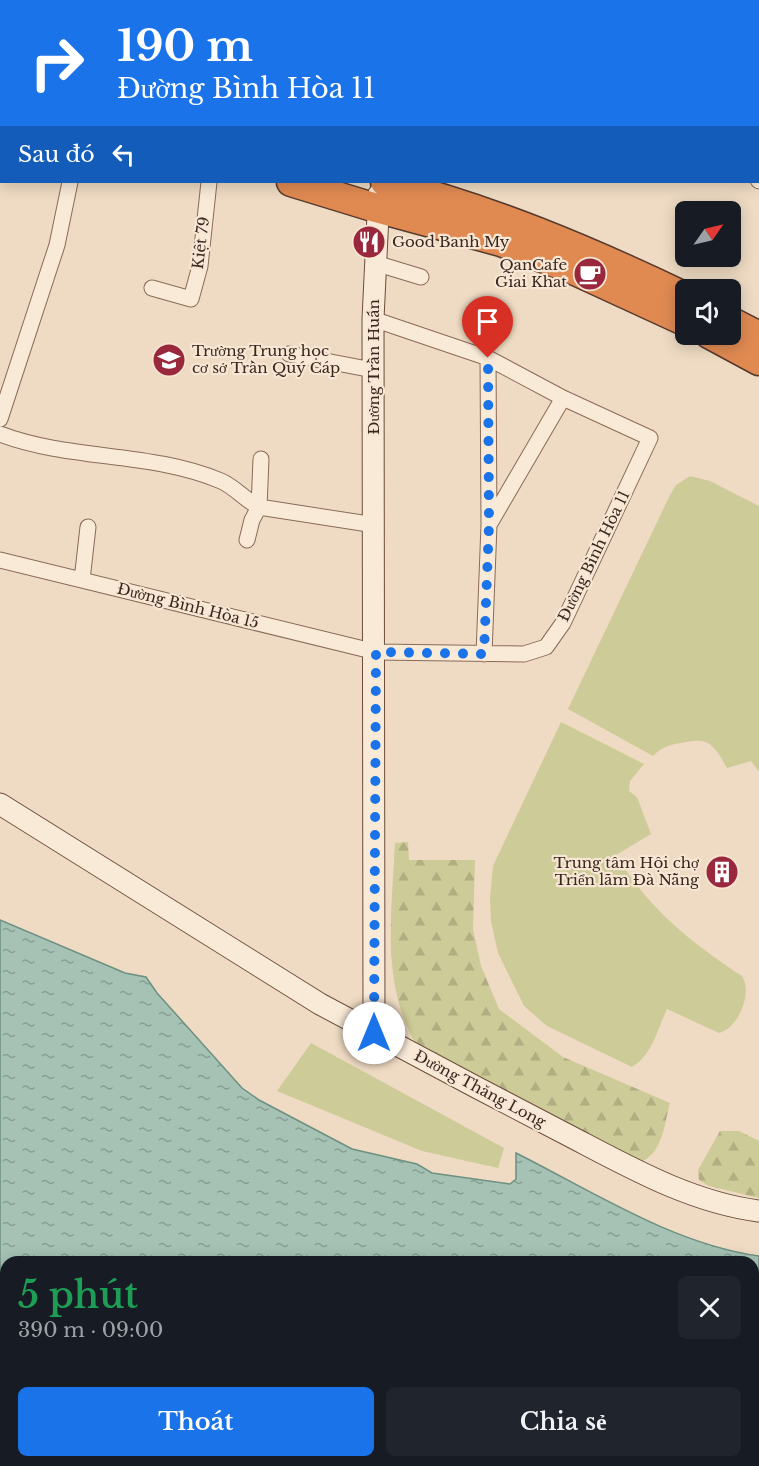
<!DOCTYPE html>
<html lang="vi">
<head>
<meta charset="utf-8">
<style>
  body { margin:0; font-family:"Libre Baskerville",serif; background:#20242c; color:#f1f3f6; height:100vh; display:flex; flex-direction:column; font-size:22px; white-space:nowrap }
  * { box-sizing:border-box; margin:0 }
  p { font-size:20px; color:#9ea1a6 }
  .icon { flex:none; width:33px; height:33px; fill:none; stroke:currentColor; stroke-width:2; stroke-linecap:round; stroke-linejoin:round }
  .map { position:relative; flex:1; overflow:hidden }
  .side { position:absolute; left:0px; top:1256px; width:759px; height:212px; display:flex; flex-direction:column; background:#171b24; border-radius:18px 18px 0 0; box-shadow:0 3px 15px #0003 }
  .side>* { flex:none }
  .banner { position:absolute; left:0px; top:0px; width:759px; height:183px; box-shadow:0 3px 15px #0003; background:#1a73e8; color:#fff; overflow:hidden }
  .needle { width:39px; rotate:56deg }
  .fabs { position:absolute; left:675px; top:201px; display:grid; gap:12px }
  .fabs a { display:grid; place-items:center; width:66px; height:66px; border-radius:9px; background:#171b24; box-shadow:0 3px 15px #0003; font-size:30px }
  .pin { position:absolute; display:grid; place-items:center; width:51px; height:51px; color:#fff; margin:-62px -26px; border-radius:50% 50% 50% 0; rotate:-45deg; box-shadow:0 0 6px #0007 }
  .pin .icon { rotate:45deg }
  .me { position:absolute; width:66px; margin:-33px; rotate:0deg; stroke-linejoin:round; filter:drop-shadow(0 0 4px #0008) }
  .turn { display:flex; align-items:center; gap:21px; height:126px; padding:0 18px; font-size:27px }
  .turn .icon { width:78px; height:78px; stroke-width:2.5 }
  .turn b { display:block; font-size:42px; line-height:51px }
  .then { display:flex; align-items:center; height:57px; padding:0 18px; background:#0003; gap:12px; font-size:22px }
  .round { display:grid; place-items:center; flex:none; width:63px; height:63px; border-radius:9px; background:#20242c }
  .overview { display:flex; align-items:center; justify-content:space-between; height:102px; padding:0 18px }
  h1 { font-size:36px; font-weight:600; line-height:45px; color:#1e9e55 }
  .primary-button { display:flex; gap:12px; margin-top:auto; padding:12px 18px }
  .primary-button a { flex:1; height:69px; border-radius:9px; background:#1a73e8; color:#fff; font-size:24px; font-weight:600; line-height:69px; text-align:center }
  .primary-button a+a { background:#20242c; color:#f1f3f6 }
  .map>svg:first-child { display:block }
  .green { fill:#cdcb97 }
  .forest { fill:url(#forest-firs) }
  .water { fill:url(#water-ripples); stroke:#6c9081; stroke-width:1.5 }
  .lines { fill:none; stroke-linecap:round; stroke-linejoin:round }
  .street-casing { stroke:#8a6b59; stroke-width:17 }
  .secondary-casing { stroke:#6b4c3d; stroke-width:23 }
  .highway-casing { stroke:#573a2e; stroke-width:31 }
  .street { stroke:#f9e9d7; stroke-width:15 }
  .secondary { stroke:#f9e9d7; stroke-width:21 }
  .highway { stroke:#e08a52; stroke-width:28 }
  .route { stroke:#1a73e8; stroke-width:10; stroke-dasharray:0 18 }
  .labels { text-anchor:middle; stroke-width:4.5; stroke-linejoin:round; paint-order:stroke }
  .poi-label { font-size:15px; fill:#39271e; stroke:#f6e6d3; text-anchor:start }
  .street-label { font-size:15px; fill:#39271e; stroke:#f6e6d3 }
</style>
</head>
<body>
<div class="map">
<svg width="759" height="1466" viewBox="0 0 759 1466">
  <defs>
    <pattern id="forest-firs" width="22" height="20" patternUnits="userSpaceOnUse" patternTransform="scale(1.5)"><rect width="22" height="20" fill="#cdcb97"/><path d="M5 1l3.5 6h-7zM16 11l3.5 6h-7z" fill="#b1ae82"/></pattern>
    <pattern id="water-ripples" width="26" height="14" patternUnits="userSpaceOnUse" patternTransform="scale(1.5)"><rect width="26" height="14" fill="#a5c2b5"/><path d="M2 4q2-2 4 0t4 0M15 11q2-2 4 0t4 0" fill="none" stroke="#879e93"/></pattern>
  </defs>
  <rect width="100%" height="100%" fill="#efdbc3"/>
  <path class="green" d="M 690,476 L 710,481 L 759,506 L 759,772 L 751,761 L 727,768 C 715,746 709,737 687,742 C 673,744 664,745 653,756 L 568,709 L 670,495 L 676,485 Z
    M 561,722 L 644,764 L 630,781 L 629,791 L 637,797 L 651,834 L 616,855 C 649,909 690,942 742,976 C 753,994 738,1028 719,1033 L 667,1009 C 657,1030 653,1054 632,1067 L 547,1026 L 524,1006 L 498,953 L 491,921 L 490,898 L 493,866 Z
    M 311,1043 L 504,1148 L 498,1168 L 422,1151 L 277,1091 Z"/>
  <path class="forest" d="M 408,842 L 409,860 L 475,860 L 473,929 L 481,966 L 499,1009 L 563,1057 L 670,1103 C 664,1125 663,1152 641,1162 L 417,1046 C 380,984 392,912 395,843 Z
    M 720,1131 L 739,1131 L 759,1141 L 759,1198 L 709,1186 L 699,1180 L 698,1170 Z"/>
  <path class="water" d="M 0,920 L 125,973 L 146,977 L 157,993 L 242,1088 L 259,1100 L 352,1149 L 417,1164 L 432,1173 L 510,1184 L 516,1179 L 516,1153 C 592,1191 673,1244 759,1256 L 759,1466 L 220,1466 L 209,1461 L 753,1461 L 753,1262 L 6,1262 L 6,1414 L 0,1411 Z"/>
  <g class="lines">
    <g class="street-casing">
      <path id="street" d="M 669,0 L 672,2
        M 103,2 L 103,0
        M 359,2 L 360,0
        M 584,2 L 585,0
        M 708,2 L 709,0
        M 758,83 L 759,84
        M 758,180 L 759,181
        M 375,263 L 421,277
        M 152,288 L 191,299 L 200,266 L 209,182
        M 289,354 L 373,370
        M 0,419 L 57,245 L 70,182
        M 0,434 C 71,461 150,451 221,481 C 235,487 245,500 259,507 L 261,459
        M 489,525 L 563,398
        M 247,540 L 252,520 L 259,507 L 375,525
        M 0,560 L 376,652 L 524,654 L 546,647 L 563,623 L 650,438 L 563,398 L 488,358 L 373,319
        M 82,580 L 88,527
        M 484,654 L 489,525 L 488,358"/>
    </g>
    <g class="secondary-casing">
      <path id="secondary" d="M 463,2 L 464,0
        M 0,804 L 320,1004 C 400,1047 481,1090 562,1132 C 624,1164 688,1202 759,1211
        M 374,1033 L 373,319 L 379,194"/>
    </g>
    <g class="highway-casing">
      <path id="highway" d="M 0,64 L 2,65
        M 0,91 L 2,92
        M 291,182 L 376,208 L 501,242 L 573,270 L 686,322
        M 385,182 C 490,209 588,250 686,297
        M 730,321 L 759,336
        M 709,334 L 759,361"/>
    </g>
    <use href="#street" class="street"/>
    <use href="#secondary" class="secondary"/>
    <use href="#highway" class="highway"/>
  </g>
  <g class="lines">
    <path class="route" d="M 374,1033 L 376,652 L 484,654 L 489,525 L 488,358"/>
  </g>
  <defs>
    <g id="restaurant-disc" transform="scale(1.725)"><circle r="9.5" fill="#9a283c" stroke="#f6e6d3"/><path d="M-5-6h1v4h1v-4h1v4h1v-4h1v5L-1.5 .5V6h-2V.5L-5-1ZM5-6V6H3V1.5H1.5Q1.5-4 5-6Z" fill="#fff"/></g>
    <g id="cafe-disc" transform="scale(1.725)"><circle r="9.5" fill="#9a283c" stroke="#f6e6d3"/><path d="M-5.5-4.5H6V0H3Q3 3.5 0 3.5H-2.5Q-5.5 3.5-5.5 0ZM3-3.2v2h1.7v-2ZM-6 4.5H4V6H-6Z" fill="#fff"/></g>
    <g id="school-disc" transform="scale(1.725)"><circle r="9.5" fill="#9a283c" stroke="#f6e6d3"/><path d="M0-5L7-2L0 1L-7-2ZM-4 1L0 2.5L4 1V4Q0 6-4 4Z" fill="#fff"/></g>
    <g id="building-disc" transform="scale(1.725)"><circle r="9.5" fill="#9a283c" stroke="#f6e6d3"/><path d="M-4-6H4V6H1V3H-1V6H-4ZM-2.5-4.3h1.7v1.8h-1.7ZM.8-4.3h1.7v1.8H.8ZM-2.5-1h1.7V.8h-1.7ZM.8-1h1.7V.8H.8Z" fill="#fff"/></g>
  </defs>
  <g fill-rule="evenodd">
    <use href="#restaurant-disc" x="369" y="242"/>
    <use href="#cafe-disc" x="590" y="274"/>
    <use href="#school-disc" x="169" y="360"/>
    <use href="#building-disc" x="722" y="872"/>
  </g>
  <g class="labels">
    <g class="poi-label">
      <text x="392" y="247">Good Banh My</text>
      <text x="567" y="270" text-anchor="end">QanCafe<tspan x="567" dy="17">Giai Khat</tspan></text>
      <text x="192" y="356">Trường Trung học<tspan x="192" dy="17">cơ sở Trần Quý Cáp</tspan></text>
      <text x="699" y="868" text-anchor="end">Trung tâm Hội chợ<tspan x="699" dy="17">Triển lãm Đà Nẵng</tspan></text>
    </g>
    <g class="street-label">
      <text transform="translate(201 243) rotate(-83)" y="5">Kiệt 79</text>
      <text transform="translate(374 367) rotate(-90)" y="5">Đường Trần Huấn</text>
      <text transform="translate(594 556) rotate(-64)" y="5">Đường Bình Hòa 11</text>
      <text transform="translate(188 606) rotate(14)" y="5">Đường Bình Hòa 15</text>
      <text transform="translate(480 1089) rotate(28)" y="5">Đường Thăng Long</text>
    </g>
  </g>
</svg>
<div class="fabs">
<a><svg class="needle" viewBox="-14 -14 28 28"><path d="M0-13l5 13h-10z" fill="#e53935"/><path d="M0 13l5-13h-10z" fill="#9ea1a6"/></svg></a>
<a><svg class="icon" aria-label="sound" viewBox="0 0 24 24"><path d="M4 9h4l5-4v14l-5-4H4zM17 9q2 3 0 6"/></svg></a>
</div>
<div class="pin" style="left:488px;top:358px;background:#d93025"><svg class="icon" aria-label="arrive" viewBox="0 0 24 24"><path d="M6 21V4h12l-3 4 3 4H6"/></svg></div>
<svg class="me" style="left:374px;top:1033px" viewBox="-20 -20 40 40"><circle r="19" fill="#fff"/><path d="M0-13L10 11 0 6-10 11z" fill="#1a73e8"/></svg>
<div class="banner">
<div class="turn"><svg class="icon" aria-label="right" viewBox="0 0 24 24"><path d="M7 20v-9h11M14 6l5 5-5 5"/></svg><div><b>190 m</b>Đường Bình Hòa 11</div></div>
<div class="then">Sau đó<svg class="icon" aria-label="left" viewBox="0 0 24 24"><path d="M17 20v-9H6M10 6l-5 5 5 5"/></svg></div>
</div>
<section class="side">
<div class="overview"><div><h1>5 phút</h1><p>390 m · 09:00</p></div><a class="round"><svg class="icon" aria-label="close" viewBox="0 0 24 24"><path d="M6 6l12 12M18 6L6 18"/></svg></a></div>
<div class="primary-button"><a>Thoát</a><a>Chia sẻ</a></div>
</section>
</div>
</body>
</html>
